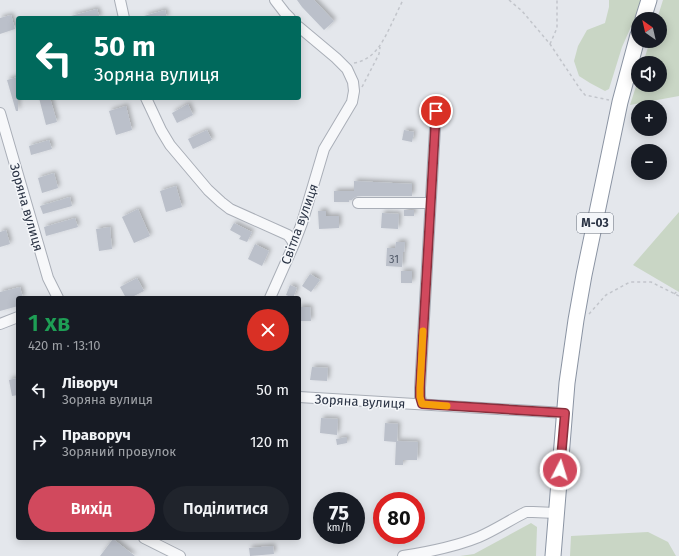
<!DOCTYPE html>
<html lang="uk">
<head>
<meta charset="utf-8">
<style>
  body { margin:0; font-family:"Fira Sans",sans-serif; background:#20242c; color:#f1f3f6; height:100vh; display:flex; flex-direction:column; font-size:15px; white-space:nowrap }
  * { box-sizing:border-box; margin:0 }
  p { font-size:13px; color:#9ea1a6 }
  .icon { flex:none; width:22px; height:22px; fill:none; stroke:currentColor; stroke-width:2; stroke-linecap:round; stroke-linejoin:round }
  .map { position:relative; flex:1; overflow:hidden }
  .panel { position:absolute; left:16px; top:296px; width:285px; height:244px; display:flex; flex-direction:column; background:#171b24; border-radius:4px; box-shadow:0 2px 10px #0003 }
  .panel>* { flex:none }
  .banner { position:absolute; left:16px; top:16px; width:285px; height:84px; border-radius:4px; box-shadow:0 2px 10px #0003; background:#00695c; color:#fff; overflow:hidden }
  .needle { width:26px; rotate:326deg }
  .tools { position:absolute; left:631px; top:12px; display:grid; gap:8px }
  .tools a { display:grid; place-items:center; width:36px; height:36px; border-radius:50%; background:#171b24; box-shadow:0 2px 10px #0003; font-size:20px }
  .speed { position:absolute; left:313px; top:492px; display:flex; gap:8px; font-size:20px; font-weight:700; text-align:center }
  .speed>* { display:grid; place-content:center; width:52px; height:52px; border-radius:50%; background:#171b24; box-shadow:0 2px 10px #0003; line-height:1 }
  .speed small { font-size:10px; font-weight:400 }
  .speed .limit { border:6px solid #d22; background:#fff; color:#111 }
  .pin { position:absolute; display:grid; place-items:center; width:34px; height:34px; color:#fff; margin:-17px; border:2px solid #fff; border-radius:50%; box-shadow:0 1px 4px #0007 }
  .me { position:absolute; width:44px; margin:-22px; rotate:5deg; stroke-linejoin:round; filter:drop-shadow(0 0 3px #0008) }
  .turn { display:flex; align-items:center; gap:14px; height:84px; padding:0 12px; font-size:18px }
  .turn .icon { width:52px; height:52px; stroke-width:2.5 }
  .turn b { display:block; font-size:28px; line-height:34px }
  .round { display:grid; place-items:center; flex:none; width:42px; height:42px; border-radius:21px; background:#20242c }
  .head { display:flex; align-items:center; justify-content:space-between; height:68px; padding:0 12px }
  h1 { font-size:24px; font-weight:600; line-height:30px; color:#1e9e55 }
  .button { display:flex; gap:8px; margin-top:auto; padding:8px 12px }
  .button a { flex:1; height:46px; border-radius:24px; background:#d1495d; color:#fff; font-size:16px; font-weight:600; line-height:46px; text-align:center }
  .button a+a { background:#20242c; color:#f1f3f6 }
  ul { padding:0; list-style:none }
  li { display:flex; align-items:center; gap:12px; height:52px; padding:0 12px }
  li div { flex:1 }
  li b { display:block; font-size:15px }
  li em { font-style:normal }
  .map>svg:first-child { display:block }
  .green { fill:#c9d6c5 }
  .building { fill:#bbc0ca; filter:url(#shadow) }
  .lines { fill:none; stroke-linecap:round; stroke-linejoin:round }
  .minor-casing { stroke:#a9aeb7; stroke-width:12 }
  .highway-casing { stroke:#8b94a3; stroke-width:17 }
  .path { stroke:#c2c5cb; stroke-width:1.5; stroke-dasharray:3 3; stroke-linecap:butt }
  .minor { stroke:#f7f8fa; stroke-width:10 }
  .highway { stroke:#fff; stroke-width:15 }
  .route-casing { stroke:#882f3c; stroke-width:10 }
  .route { stroke:#d1495d; stroke-width:7 }
  .slow { stroke:#f59e0b; stroke-width:7 }
  .labels { text-anchor:middle; stroke-width:3; stroke-linejoin:round; paint-order:stroke }
  .number-label { font-size:11px; fill:#4f5766 }
  .shield { fill:#f4f6f9; stroke:#676e7b; stroke-width:1 }
  .shield-label { font-size:12px; font-weight:bold; fill:#2b3445 }
  .street-label { font-size:13px; fill:#2b3445; stroke:#f4f6f9 }
</style>
</head>
<body>
<div class="map">
<svg width="679" height="556" viewBox="0 0 679 556">
  <defs>
    <filter id="shadow"><feDropShadow dx="2.5" dy="-2.5" stdDeviation="2" flood-color="#0004"/></filter>
  </defs>
  <rect width="100%" height="100%" fill="#e4e7ec"/>
  <path class="green" d="M 609,0 L 641,0 L 638,11 L 622,47 L 609,89 L 605,91 L 590,83 L 579,76 L 574,61 L 578,46 L 587,30 L 605,23 L 609,7 Z
    M 663,0 L 679,0 L 679,96 L 630,105 L 638,80 L 638,85 L 660,85 L 660,63 L 643,63 L 650,41 L 660,41 L 660,19 L 657,19 Z
    M 679,212 L 679,292 L 633,265 Z
    M 531,523 L 537,527 L 536,556 L 460,556 L 474,554 Z
    M 648,532 L 668,542 L 676,556 L 570,556 L 571,536 Z"/>
  <path class="building" d="M 297,0 L 314,0 L 334,21 L 324,30 L 302,7 Z
    M 97,9 L 100,18 L 72,18 L 71,16 Z
    M 165,10 L 167,18 L 145,18 L 144,16 Z
    M 11,15 L 15,29 L 0,34 L 0,18 Z
    M 18,77 L 18,111 L 16,111 L 7,80 Z
    M 39,98 L 50,98 L 57,122 L 46,125 Z
    M 188,104 L 193,115 L 177,123 L 172,113 Z
    M 126,106 L 132,130 L 116,135 L 109,111 Z
    M 207,130 L 212,140 L 193,149 L 188,139 Z
    M 404,130 L 414,132 L 412,142 L 402,140 Z
    M 49,140 L 52,149 L 31,155 L 29,146 Z
    M 54,173 L 58,188 L 42,193 L 38,178 Z
    M 354,181 L 412,184 L 412,196 L 358,196 L 354,198 L 352,200 L 349,200 L 349,202 L 334,202 L 334,191 L 354,191 Z
    M 176,186 L 182,207 L 166,212 L 160,191 Z
    M 70,197 L 72,206 L 43,214 L 40,206 Z
    M 138,209 L 150,236 L 134,243 L 122,217 Z
    M 404,210 L 414,210 L 414,216 L 404,216 Z
    M 318,211 L 326,211 L 326,216 L 339,216 L 339,228 L 319,229 Z
    M 382,213 L 399,214 L 398,229 L 381,228 Z
    M 75,218 L 78,227 L 46,236 L 44,227 Z
    M 234,223 L 252,232 L 247,242 L 239,239 L 241,236 L 230,230 Z
    M 110,227 L 112,249 L 99,251 L 96,229 Z
    M 6,230 L 10,244 L 0,247 L 0,232 Z
    M 396,242 L 405,242 L 404,252 L 403,252 L 402,267 L 386,266 L 387,248 L 395,248 Z
    M 255,244 L 269,251 L 262,266 L 248,259 Z
    M 401,271 L 412,271 L 412,283 L 401,283 Z
    M 310,274 L 320,280 L 311,292 L 302,286 Z
    M 137,278 L 144,291 L 130,298 L 126,298 L 120,287 Z
    M 290,285 L 297,288 L 293,298 L 286,295 Z
    M 20,287 L 23,298 L 18,298 L 18,306 L 0,311 L 0,292 Z
    M 299,307 L 310,307 L 311,321 L 299,321 Z
    M 312,367 L 328,368 L 327,381 L 310,380 Z
    M 18,378 L 18,395 L 12,396 L 9,380 Z
    M 321,418 L 338,419 L 337,435 L 320,433 Z
    M 385,423 L 398,424 L 397,441 L 418,442 L 417,460 L 403,460 L 403,465 L 395,465 L 396,442 L 384,441 Z
    M 347,437 L 347,443 L 337,445 L 336,439 Z
    M 113,539 L 135,556 L 100,556 Z
    M 273,546 L 274,554 L 250,556 L 249,548 Z"/>
  <g class="lines">
    <g class="minor-casing">
      <path id="minor" d="M 120,0 L 124,18
        M 275,0 L 285,13 L 290,18
        M 146,98 L 161,130 L 170,145 L 208,190 L 221,202 L 230,209 L 288,235 L 291,239 L 294,244
        M 0,113 L 48,278 L 58,298
        M 358,203 L 430,203
        M 270,298 L 294,244 L 302,223 L 324,149 L 352,102 L 354,91 L 353,82 L 347,69 L 336,58 L 299,27
        M 0,324 L 18,317
        M 299,397 L 565,413
        M 422,404 L 420,397 L 420,388 L 436,111
        M 144,538 L 180,556
        M 403,556 C 428,552 455,547 479,537 C 495,530 510,520 526,512 L 533,512 L 556,513"/>
    </g>
    <g class="highway-casing">
      <path id="highway" d="M 643,19 L 649,0
        M 553,556 L 567,383 L 576,320 L 584,275 L 620,102 L 638,35"/>
    </g>
    <path class="path" d="M 509,0 L 522,11 L 550,44 L 580,89 L 585,95 L 609,100
      M 550,44 L 557,28 L 557,0
      M 354,63 C 374,60 383,42 391,25 C 395,17 399,8 403,0
      M 362,87 L 379,54 L 380,47
      M 674,294 L 679,290
      M 589,314 L 606,295 L 630,282 L 651,282 L 679,296"/>
    <use href="#minor" class="minor"/>
    <use href="#highway" class="highway"/>
  </g>
  <g class="lines">
    <g class="route-casing">
      <path id="route" d="M 436,111 L 420,388 L 420,397 L 422,404 L 565,413 L 560,470"/>
    </g>
    <use href="#route" class="route"/>
    <path class="slow" d="M 423,331 L 420,388 L 420,397 L 422,404 L 447,406"/>
  </g>
  <g class="labels">
    <g class="number-label">
      <text x="394" y="263">31</text>
    </g>
    <rect class="shield" x="577" y="213" width="36" height="20" rx="3"/>
    <g class="shield-label">
      <text x="595" y="227">М-03</text>
    </g>
    <g class="street-label">
      <text transform="translate(27 207) rotate(74)" y="5">Зоряна вулиця</text>
      <text transform="translate(299 224) rotate(-70)" y="5">Світла вулиця</text>
      <text transform="translate(360 401) rotate(3)" y="5">Зоряна вулиця</text>
    </g>
  </g>
</svg>
<div class="tools">
<a><svg class="needle" viewBox="-14 -14 28 28"><path d="M0-13l5 13h-10z" fill="#e53935"/><path d="M0 13l5-13h-10z" fill="#9ea1a6"/></svg></a>
<a><svg class="icon" aria-label="sound" viewBox="0 0 24 24"><path d="M4 9h4l5-4v14l-5-4H4zM17 9q2 3 0 6"/></svg></a>
<a>+</a>
<a>−</a>
</div>
<div class="speed"><div>75<small>km/h</small></div><div class="limit">80</div></div>
<div class="pin" style="left:436px;top:111px;background:#d93025"><svg class="icon" aria-label="arrive" viewBox="0 0 24 24"><path d="M6 21V4h12l-3 4 3 4H6"/></svg></div>
<svg class="me" style="left:560px;top:470px" viewBox="-20 -20 40 40"><circle r="17" fill="#d1495d" stroke="#fff" stroke-width="3"/><path d="M0-11L8 9 0 5-8 9z" fill="#fff"/></svg>
<div class="banner">
<div class="turn"><svg class="icon" aria-label="left" viewBox="0 0 24 24"><path d="M17 20v-9H6M10 6l-5 5 5 5"/></svg><div><b>50 m</b>Зоряна вулиця</div></div>
</div>
<section class="panel">
<div class="head"><div><h1>1 хв</h1><p>420 m · 13:10</p></div><a class="round" style="background:#d93025;color:#fff"><svg class="icon" aria-label="close" viewBox="0 0 24 24"><path d="M6 6l12 12M18 6L6 18"/></svg></a></div>
<ul>
<li><svg class="icon" aria-label="left" viewBox="0 0 24 24"><path d="M17 20v-9H6M10 6l-5 5 5 5"/></svg><div><b>Ліворуч</b><p>Зоряна вулиця</p></div><em>50 m</em></li>
<li><svg class="icon" aria-label="right" viewBox="0 0 24 24"><path d="M7 20v-9h11M14 6l5 5-5 5"/></svg><div><b>Праворуч</b><p>Зоряний провулок</p></div><em>120 m</em></li>
</ul>
<div class="button"><a>Вихід</a><a>Поділитися</a></div>
</section>
</div>
</body>
</html>
